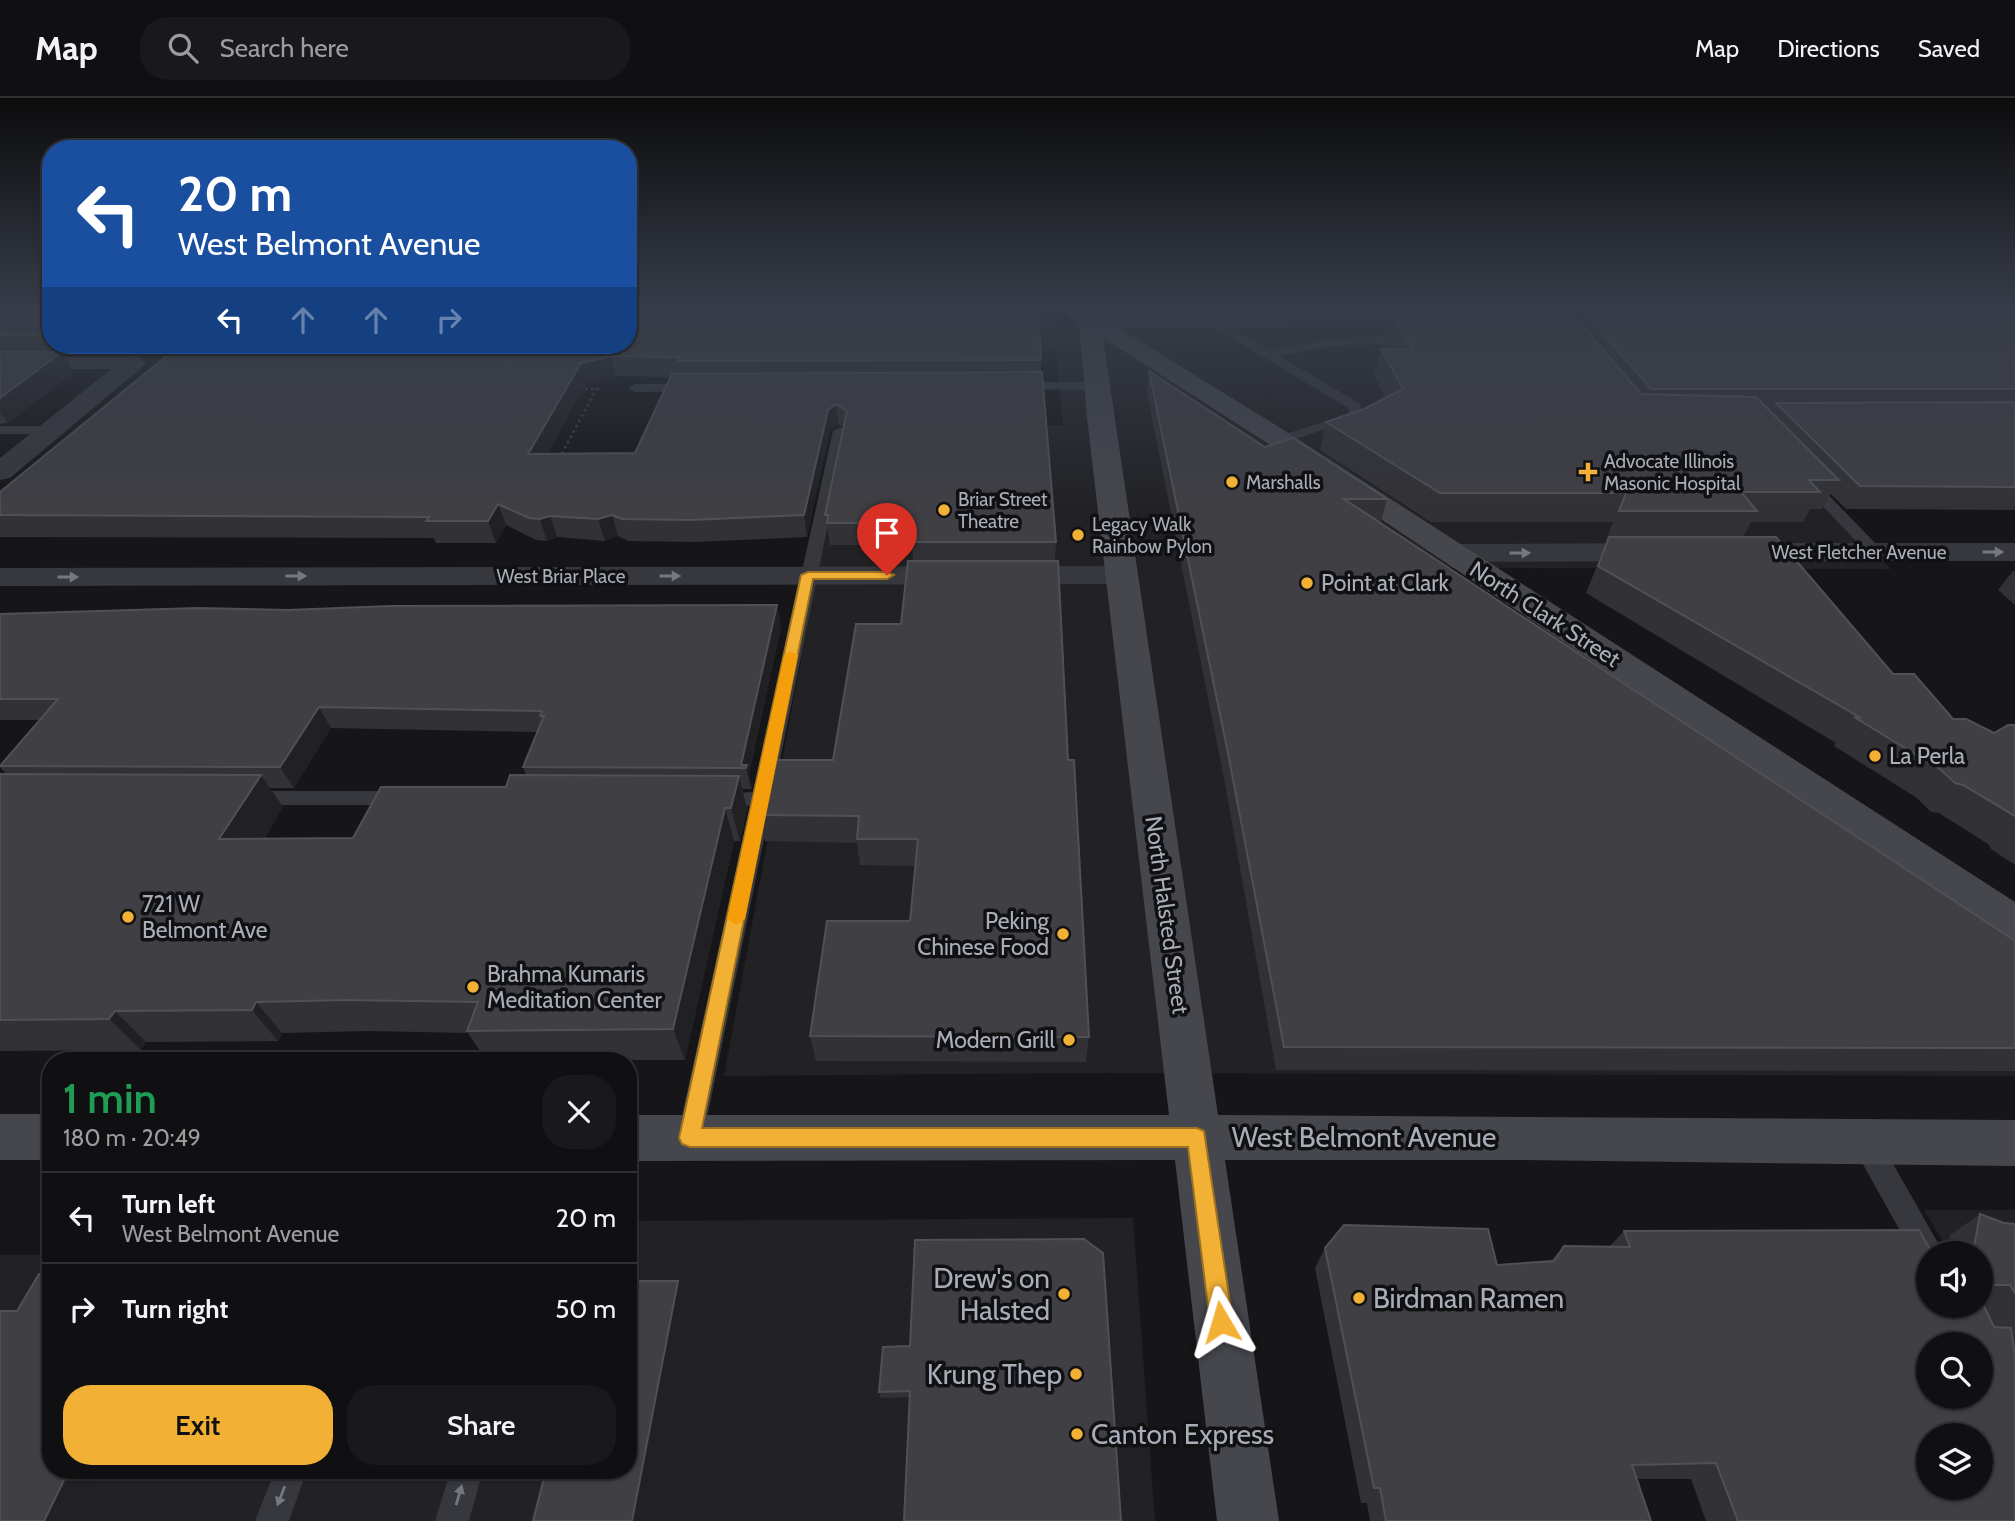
<!DOCTYPE html>
<html lang="en">
<head>
<meta charset="utf-8">
<style>
  body { margin:0; font-family:Cabin,sans-serif; background:#19191b; color:#f1f3f6; height:100vh; display:flex; flex-direction:column; font-size:26px; white-space:nowrap }
  * { box-sizing:border-box; margin:0 }
  p { font-size:23px; color:#9c9d9f }
  .icon { flex:none; width:38px; height:38px; fill:none; stroke:currentColor; stroke-width:2; stroke-linecap:round; stroke-linejoin:round }
  .map { position:relative; flex:1; overflow:hidden }
  .drawer { position:absolute; left:42px; top:954px; width:595px; height:427px; display:flex; flex-direction:column; background:#101012; border-radius:28px; box-shadow:0 2px 5px #0004,0 0 0 2px #303032 }
  .drawer>* { flex:none }
  .top-card { position:absolute; left:42px; top:42px; width:595px; height:214px; border-radius:28px; box-shadow:0 2px 5px #0004,0 0 0 2px #303032; background:#1a4fa0; color:#fff; overflow:hidden }
  .fabs { position:absolute; left:1916px; top:1143px; display:grid; gap:14px }
  .fabs a { display:grid; place-items:center; width:77px; height:77px; border-radius:50%; background:#101012; box-shadow:0 2px 5px #0004,0 0 0 2px #303032; font-size:35px }
  .pin { position:absolute; display:grid; place-items:center; width:60px; height:60px; color:#fff; margin:-72px -30px; border-radius:50% 50% 50% 0; rotate:-45deg; box-shadow:0 0 7px #0007 }
  .pin .icon { rotate:45deg }
  .me { position:absolute; width:77px; margin:-38px; rotate:353deg; stroke-linejoin:round; filter:drop-shadow(0 0 5px #0008) }
  .turn { display:flex; align-items:center; gap:24px; height:147px; padding:0 21px; font-size:32px }
  .turn .icon { width:91px; height:91px; stroke-width:2.5 }
  .turn b { display:block; font-size:49px; line-height:60px }
  .lanes { display:flex; align-items:center; height:66px; padding:0 21px; background:#0003; justify-content:center; gap:35px; direction:ltr }
  .lanes .off { opacity:.35 }
  .round { display:grid; place-items:center; flex:none; width:74px; height:74px; border-radius:28px; background:#19191b }
  .overview { display:flex; align-items:center; justify-content:space-between; height:119px; padding:0 21px }
  h1 { font-size:42px; font-weight:600; line-height:52px; color:#1e9e55 }
  .cta { display:flex; gap:14px; margin-top:auto; padding:14px 21px }
  .cta a { flex:1; height:80px; border-radius:28px; background:#f2b134; color:#111; font-size:28px; font-weight:600; line-height:80px; text-align:center }
  .cta a+a { background:#19191b; color:#f1f3f6 }
  ul { padding:0; list-style:none }
  li { display:flex; align-items:center; gap:21px; height:91px; padding:0 21px; border-top:2px solid #303032 }
  li div { flex:1 }
  li b { display:block; font-size:26px }
  li em { font-style:normal }
  header { display:flex; align-items:center; gap:42px; box-sizing:border-box; height:98px; padding:0 35px; background:#101012; border-bottom:2px solid #303032 }
  header strong { font-size:33px }
  nav { display:flex; gap:38px; margin-inline-start:auto; font-size:24px }
  .search { width:490px; height:63px; background:#19191b; display:flex; align-items:center; gap:18px; box-sizing:border-box; padding:0 24px; border-radius:28px; color:#9c9d9f; font-size:26px }
  .map>svg:first-child { display:block }
  .built { fill:#222225 }
  .lines { fill:none; stroke-linecap:round; stroke-linejoin:round }
  .path { stroke:#3d3f44; stroke-width:2.5; stroke-dasharray:2.5 3.5; stroke-linecap:butt }
  .service { fill:#37383d; fill-rule:evenodd }
  .pedestrian { fill:#37383d; fill-rule:evenodd }
  .minor { fill:#37383d; fill-rule:evenodd }
  .secondary { fill:#45474d; fill-rule:evenodd }
  .wall { fill:#323236; fill-rule:evenodd }
  .shaded-wall { fill:#212124 }
  .building { fill:#3f3f44; stroke:#4f5156; stroke-width:2; fill-rule:evenodd }
  .oneway { fill:#757881 }
  .route { fill:#f2b134; stroke:#9d7322; stroke-width:2 }
  .slow { fill:#f59e0b }
  .poi-dot { fill:#f2b134; stroke:#111113; stroke-width:2.5 }
  .labels { text-anchor:middle; stroke-width:7; stroke-linejoin:round; paint-order:stroke }
  .far-poi-label { font-size:19px; fill:#a8adb8; stroke:#111113; text-anchor:start }
  .far-street-label { font-size:19px; fill:#a8adb8; stroke:#111113 }
  .poi-label { font-size:23px; fill:#a8adb8; stroke:#111113; text-anchor:start }
  .street-label { font-size:23px; fill:#a8adb8; stroke:#111113 }
  .near-street-label { font-size:28px; fill:#a8adb8; stroke:#111113 }
  .near-poi-label { font-size:28px; fill:#a8adb8; stroke:#111113; text-anchor:end }
</style>
</head>
<body>
<header>
<strong>Map</strong>
<div class="search"><svg class="icon" aria-label="search" viewBox="0 0 24 24"><circle cx="10" cy="10" r="6"/><path d="M15 15l6 6"/></svg>Search here</div>
<nav><a>Map</a><a>Directions</a><a>Saved</a></nav>
</header>
<div class="map">
<svg width="2015" height="1423" viewBox="0 0 2015 1423">
  <rect width="100%" height="100%" fill="#161618"/>
  <path class="built" d="M 1037,211 L 1054,223 L 1557,222 L 1747,320 L 1891,471 L 1423,470 L 2015,874 L 2015,978 L 1092,975 L 724,978 L 844,329 L 1063,327 L 1056,253 L 967,254 Z
    M 1924,1112 L 2015,1112 L 2015,1264 L 1981,1155 L 1950,1155 Z
    M 1133,1120 L 1155,1423 L 0,1423 L 0,1157 L 51,1157 L 51,1372 L 628,1372 L 628,1123 Z"/>
  <g class="lines">
    <path class="path" d="M 579,291 L 602,291
      M 559,361 L 598,288"/>
    <path class="service" d="M 1210,221 L 1218,221 L 1269,252 L 1331,240 L 1386,238 L 1392,242 L 1386,246 L 1331,248 L 1279,258 L 1359,305 L 1364,318 L 1281,346 L 1276,345 L 1276,339 L 1349,316 L 1348,310 L 1210,227 Z
      M 1015,284 L 1097,284 L 1104,288 L 1097,292 L 1010,291 L 1010,285 Z
      M 692,286 L 699,290 L 697,293 L 635,294 L 628,290 L 635,286 Z
      M 0,328 L 51,328 L 58,332 L 51,336 L 0,336 Z
      M 840,329 L 847,333 L 703,1040 L 700,1049 L 690,1052 L 680,1049 L 677,1040 L 750,708 L 711,706 L 708,701 L 711,696 L 753,694 L 833,333 Z
      M 1808,379 L 1813,381 L 1880,450 L 1880,456 L 1868,456 L 1803,387 L 1803,381 Z
      M 249,693 L 402,693 L 409,695 L 412,700 L 409,705 L 402,707 L 249,707 L 242,705 L 239,700 L 242,695 Z
      M 1865,1031 L 1875,1034 L 1938,1145 L 1943,1155 L 1928,1155 L 1928,1169 L 1918,1165 L 1855,1052 L 1852,1043 L 1855,1034 Z
      M 275,1372 L 307,1372 L 289,1423 L 255,1423 Z
      M 451,1372 L 483,1372 L 469,1423 L 435,1423 Z"/>
    <path class="pedestrian" d="M 0,259 L 133,259 L 143,265 L 133,271 L 0,271 Z"/>
    <path class="minor" d="M 1436,216 L 1447,223 L 1444,228 L 1091,231 L 1080,224 L 1091,217 Z
      M 133,258 L 141,260 L 145,265 L 141,270 L 10,380 L 0,382 L 0,360 L 125,260 Z
      M 1653,445 L 1664,448 L 1668,454 L 1664,460 L 1653,463 L 1452,464 L 1441,461 L 1437,455 L 1441,449 L 1452,446 Z
      M 1737,445 L 2015,445 L 2015,463 L 1737,463 L 1726,460 L 1722,454 L 1726,448 Z
      M 1122,468 L 1133,470 L 1137,477 L 1133,484 L 1122,486 L 0,488 L 0,470 Z"/>
    <path class="secondary" d="M 1067,211 L 1100,211 L 1101,219 L 1290,336 L 2015,804 L 2015,842 L 2000,837 L 1272,348 L 1103,240 L 1218,1017 L 2015,1022 L 2015,1068 L 1519,1062 L 1225,1062 L 1279,1423 L 1217,1423 L 1175,1062 L 628,1063 L 628,1017 L 1169,1017 L 1087,320 L 1079,225 L 1068,218 Z
      M 0,1016 L 51,1016 L 51,1062 L 0,1062 Z"/>
  </g>
  <path class="wall" d="M 0,211 L 51,211 L 51,247 L 108,247 L 96,256 L 64,257 L 74,274 L 8,325 L 0,326 Z
    M 1367,211 L 2015,211 L 2015,412 L 1846,411 L 1831,396 L 1822,411 L 1810,411 L 1803,424 L 1751,424 L 1743,439 L 1893,576 L 1953,621 L 1994,635 L 2015,627 L 2015,767 L 1991,751 L 1988,746 L 1939,715 L 1931,714 L 1917,700 L 1834,648 L 1836,645 L 1586,495 L 1607,443 L 1606,443 L 1613,424 L 1431,424 L 1320,352 L 1326,324 L 1364,311 L 1386,300 L 1374,278 L 1381,251 L 1391,251 L 1389,247 L 1391,239 L 1380,233 L 1385,213 L 1369,213 ZM 1570,213 L 1582,213 L 1579,223 Z
    M 180,247 L 1041,262 L 1041,274 L 1056,444 L 1055,463 L 1068,662 L 1089,939 L 1086,964 L 816,963 L 810,938 L 910,823 L 915,768 L 860,767 L 857,745 L 765,743 L 759,717 L 833,662 L 901,526 L 913,463 L 912,447 L 830,447 L 825,417 L 844,330 L 839,327 L 830,332 L 807,439 L 695,444 L 628,443 L 618,438 L 605,443 L 557,439 L 547,443 L 536,442 L 506,427 L 496,445 L 436,445 L 434,440 L 0,439 L 0,394 ZM 616,278 L 670,279 L 635,355 L 547,356 L 586,285 Z
    M 1149,273 L 1265,349 L 1387,401 L 1381,424 L 1379,424 L 2015,843 L 2015,973 L 1276,972 L 1224,680 L 1147,295 Z
    M 2013,473 L 2015,473 L 2015,507 L 1998,492 Z
    M 777,507 L 781,529 L 749,676 L 752,689 L 751,691 L 742,691 L 747,711 L 740,743 L 734,743 L 685,962 L 486,962 L 468,935 L 369,933 L 282,935 L 278,943 L 146,944 L 141,952 L 0,953 L 0,676 L 6,676 L 0,669 L 0,667 L 39,622 L 0,622 L 0,516 ZM 331,630 L 537,634 L 523,669 L 526,677 L 506,689 L 353,740 L 264,741 L 283,709 L 270,690 L 294,690 Z
    M 1980,1116 L 2004,1125 L 2015,1126 L 2015,1423 L 1706,1423 L 1691,1381 L 1637,1381 L 1651,1423 L 1370,1423 L 1367,1405 L 1361,1405 L 1315,1170 L 1325,1150 L 1497,1167 L 1550,1164 L 1564,1148 L 1610,1148 L 1624,1133 L 1928,1208 L 1981,1208 L 1981,1155 L 1947,1155 L 1950,1137 Z
    M 910,1248 L 909,1299 L 881,1300 L 879,1294 Z"/>
  <path class="shaded-wall" d="M 90,247 L 108,247 L 96,256 Z
    M 62,254 L 74,274 L 8,325 L 0,314 L 0,300 Z
    M 611,258 L 616,278 L 586,285 L 535,377 L 528,356 L 581,265 Z
    M 836,306 L 839,327 L 830,332 L 807,439 L 804,417 L 828,312 Z
    M 498,406 L 506,427 L 496,445 L 488,423 Z
    M 612,417 L 618,438 L 605,443 L 598,421 Z
    M 550,418 L 557,439 L 547,443 L 540,421 Z
    M 777,507 L 781,529 L 749,676 L 752,689 L 751,691 L 746,670 L 741,667 Z
    M 319,609 L 331,630 L 294,690 L 280,669 Z
    M 261,677 L 283,709 L 243,774 L 219,741 Z
    M 739,678 L 747,711 L 740,743 L 731,710 Z
    M 725,710 L 734,743 L 685,962 L 673,931 Z
    M 256,904 L 282,935 L 278,943 L 252,912 Z
    M 115,913 L 146,944 L 141,952 L 109,921 Z
    M 678,1183 L 695,1215 L 659,1423 L 632,1423 Z
    M 69,1372 L 103,1372 L 78,1423 L 44,1423 Z"/>
  <path class="building" d="M 0,211 L 51,211 L 51,237 L 0,237 Z
    M 628,211 L 1038,211 L 1041,262 L 678,263 L 680,259 L 611,258 L 581,265 L 528,356 L 635,355 L 672,276 L 1042,274 L 1056,444 L 912,444 L 914,425 L 827,425 L 828,417 L 825,417 L 847,313 L 836,306 L 828,312 L 804,417 L 690,422 L 622,421 L 612,417 L 598,421 L 550,418 L 540,421 L 529,420 L 498,406 L 488,423 L 426,423 L 429,419 L 0,417 L 0,394 L 180,247 L 628,247 Z
    M 1393,211 L 1568,211 L 1641,296 L 1756,299 L 1839,382 L 1809,382 L 1820,394 L 1741,394 L 1757,413 L 1619,413 L 1626,395 L 1440,395 L 1326,324 L 1364,311 L 1403,291 L 1381,251 L 1413,251 L 1395,221 L 1401,215 Z
    M 2015,211 L 2015,291 L 1651,291 L 1583,212 Z
    M 0,254 L 62,254 L 0,300 Z
    M 1149,273 L 1265,349 L 1293,340 L 1387,401 L 1344,401 L 2015,843 L 2015,950 L 1284,949 L 1228,655 Z
    M 2015,304 L 2015,389 L 1860,388 L 1776,305 Z
    M 1609,439 L 1776,439 L 1893,576 L 1914,576 L 1953,621 L 1966,621 L 1994,635 L 2008,627 L 2015,627 L 2015,718 L 1963,687 L 1955,685 L 1941,672 L 1854,619 L 1861,620 L 1598,468 Z
    M 908,463 L 1058,463 L 1068,662 L 1074,662 L 1089,939 L 810,938 L 827,823 L 910,823 L 918,741 L 857,741 L 859,718 L 759,717 L 771,662 L 833,662 L 856,526 L 901,526 Z
    M 777,507 L 741,667 L 747,667 L 746,670 L 523,669 L 544,618 L 540,618 L 542,613 L 319,609 L 280,669 L 0,668 L 58,601 L 0,601 L 0,516 L 198,510 L 288,512 L 390,508 Z
    M 0,676 L 261,677 L 219,741 L 353,740 L 381,689 L 506,689 L 510,677 L 739,678 L 731,710 L 725,710 L 673,931 L 467,933 L 478,904 L 346,902 L 256,904 L 252,912 L 115,913 L 109,921 L 0,922 Z
    M 1980,1116 L 2004,1125 L 2015,1126 L 2015,1195 L 2010,1187 L 1981,1187 L 1981,1155 L 1973,1155 Z
    M 1344,1127 L 1488,1131 L 1497,1167 L 1554,1163 L 1564,1148 L 1630,1149 L 1624,1133 L 1919,1132 L 1932,1155 L 1928,1155 L 1928,1208 L 1981,1208 L 1981,1202 L 1994,1229 L 2011,1230 L 2015,1259 L 2015,1423 L 1738,1423 L 1716,1365 L 1632,1367 L 1651,1423 L 1386,1423 L 1380,1390 L 1374,1390 L 1325,1150 ZM 1928,1246 L 1981,1246 L 1981,1298 L 1928,1298 ZM 1928,1337 L 1981,1337 L 1981,1390 L 1928,1390 Z
    M 1084,1141 L 1103,1155 L 1121,1423 L 904,1423 L 910,1293 L 879,1294 L 883,1249 L 910,1248 L 915,1142 Z
    M 39,1176 L 51,1176 L 51,1372 L 69,1372 L 44,1423 L 0,1423 L 0,1213 L 17,1213 Z
    M 628,1183 L 678,1183 L 632,1423 L 533,1423 L 546,1372 L 628,1372 Z"/>
  <defs><path id="oneway-solid" d="M-6-.8H1V-3.2L6.5 0L1 3.2V.8H-6Z" transform="scale(1.75)"/></defs>
  <g class="oneway">
    <use href="#oneway-solid" transform="translate(1993 454)"/>
    <use href="#oneway-solid" transform="translate(1520 455)"/>
    <use href="#oneway-solid" transform="translate(296 478)"/>
    <use href="#oneway-solid" transform="translate(670 478)"/>
    <use href="#oneway-solid" transform="translate(68 479)"/>
    <use href="#oneway-solid" transform="translate(459 1397) rotate(-74)"/>
    <use href="#oneway-solid" transform="translate(281 1398) rotate(111)"/>
  </g>
  <linearGradient id="sky" x2="0" y2="1"><stop stop-color="#0c0c0d"/><stop offset="0.51" stop-color="#363c48"/><stop offset="1" stop-color="#363c48" stop-opacity="0"/></linearGradient>
  <rect width="2015" height="410" fill="url(#sky)"/>
  <path class="route" d="M 808,474 L 887,474 L 894,477 L 887,481 L 813,481 L 702,1030 L 1197,1030 L 1204,1033 L 1233,1224 L 1229,1232 L 1221,1236 L 1213,1232 L 1210,1224 L 1188,1049 L 690,1049 L 682,1046 L 679,1040 L 801,477 Z"/>
  <path class="slow" d="M 791,553 L 798,557 L 745,821 L 736,827 L 727,821 L 784,557 Z"/>
  <g class="poi-dot">
    <path d="M1584.5 363.5h7v7h7v7h-7v7h-7v-7h-7v-7h7z"/>
    <circle cx="1232" cy="384" r="7"/>
    <circle cx="944" cy="412" r="7"/>
    <circle cx="1078" cy="437" r="7"/>
    <circle cx="1307" cy="485" r="7"/>
    <circle cx="1875" cy="658" r="7"/>
    <circle cx="128" cy="819" r="7"/>
    <circle cx="1063" cy="836" r="7"/>
    <circle cx="473" cy="889" r="7"/>
    <circle cx="1069" cy="942" r="7"/>
    <circle cx="1064" cy="1196" r="7"/>
    <circle cx="1359" cy="1200" r="7"/>
    <circle cx="1076" cy="1276" r="7"/>
    <circle cx="1077" cy="1336" r="7"/>
  </g>
  <g class="labels">
    <g class="far-poi-label">
      <text x="1604" y="370">Advocate Illinois<tspan x="1604" dy="22">Masonic Hospital</tspan></text>
      <text x="1246" y="391">Marshalls</text>
      <text x="958" y="408">Briar Street<tspan x="958" dy="22">Theatre</tspan></text>
      <text x="1092" y="433">Legacy Walk<tspan x="1092" dy="22">Rainbow Pylon</tspan></text>
    </g>
    <g class="far-street-label">
      <text x="1859" y="461">West Fletcher Avenue</text>
      <text x="561" y="485">West Briar Place</text>
    </g>
    <g class="poi-label">
      <text x="1321" y="493">Point at Clark</text>
      <text x="1889" y="666">La Perla</text>
      <text x="142" y="814">721 W<tspan x="142" dy="26">Belmont Ave</tspan></text>
      <text x="1049" y="831" text-anchor="end">Peking<tspan x="1049" dy="26">Chinese Food</tspan></text>
      <text x="487" y="884">Brahma Kumaris<tspan x="487" dy="26">Meditation Center</tspan></text>
      <text x="1055" y="950" text-anchor="end">Modern Grill</text>
    </g>
    <g class="street-label">
      <text transform="translate(1545 516) rotate(33)" y="8">North Clark Street</text>
      <text transform="translate(1167 817) rotate(82)" y="8">North Halsted Street</text>
    </g>
    <g class="near-street-label">
      <text x="1364" y="1049">West Belmont Avenue</text>
    </g>
    <g class="near-poi-label">
      <text x="1050" y="1190">Drew's on<tspan x="1050" dy="32">Halsted</tspan></text>
      <text x="1373" y="1210" text-anchor="start">Birdman Ramen</text>
      <text x="1062" y="1286">Krung Thep</text>
      <text x="1091" y="1346" text-anchor="start">Canton Express</text>
    </g>
  </g>
</svg>
<div class="fabs">
<a><svg class="icon" aria-label="sound" viewBox="0 0 24 24"><path d="M4 9h4l5-4v14l-5-4H4zM17 9q2 3 0 6"/></svg></a>
<a><svg class="icon" aria-label="search" viewBox="0 0 24 24"><circle cx="10" cy="10" r="6"/><path d="M15 15l6 6"/></svg></a>
<a><svg class="icon" aria-label="layers" viewBox="0 0 24 24"><path d="M12 4l9 5-9 5-9-5zM3 14l9 5 9-5"/></svg></a>
</div>
<div class="pin" style="left:887px;top:477px;background:#d93025"><svg class="icon" aria-label="arrive" viewBox="0 0 24 24"><path d="M6 21V4h12l-3 4 3 4H6"/></svg></div>
<svg class="me" style="left:1221px;top:1224px" viewBox="-20 -20 40 40"><path d="M0-17L14 15 0 8-14 15z" fill="#f2b134" stroke="#fff" stroke-width="4"/></svg>
<div class="top-card">
<div class="turn"><svg class="icon" aria-label="left" viewBox="0 0 24 24"><path d="M17 20v-9H6M10 6l-5 5 5 5"/></svg><div><b>20 m</b>West Belmont Avenue</div></div>
<div class="lanes"><svg class="icon" aria-label="left" viewBox="0 0 24 24"><path d="M17 20v-9H6M10 6l-5 5 5 5"/></svg><svg class="icon off" aria-label="ahead" viewBox="0 0 24 24"><path d="M12 20V5M6 11l6-6 6 6"/></svg><svg class="icon off" aria-label="ahead" viewBox="0 0 24 24"><path d="M12 20V5M6 11l6-6 6 6"/></svg><svg class="icon off" aria-label="right" viewBox="0 0 24 24"><path d="M7 20v-9h11M14 6l5 5-5 5"/></svg></div>
</div>
<section class="drawer">
<div class="overview"><div><h1>1 min</h1><p>180 m · 20:49</p></div><a class="round"><svg class="icon" aria-label="close" viewBox="0 0 24 24"><path d="M6 6l12 12M18 6L6 18"/></svg></a></div>
<ul>
<li><svg class="icon" aria-label="left" viewBox="0 0 24 24"><path d="M17 20v-9H6M10 6l-5 5 5 5"/></svg><div><b>Turn left</b><p>West Belmont Avenue</p></div><em>20 m</em></li>
<li><svg class="icon" aria-label="right" viewBox="0 0 24 24"><path d="M7 20v-9h11M14 6l5 5-5 5"/></svg><div><b>Turn right</b></div><em>50 m</em></li>
</ul>
<div class="cta"><a>Exit</a><a>Share</a></div>
</section>
</div>
</body>
</html>
